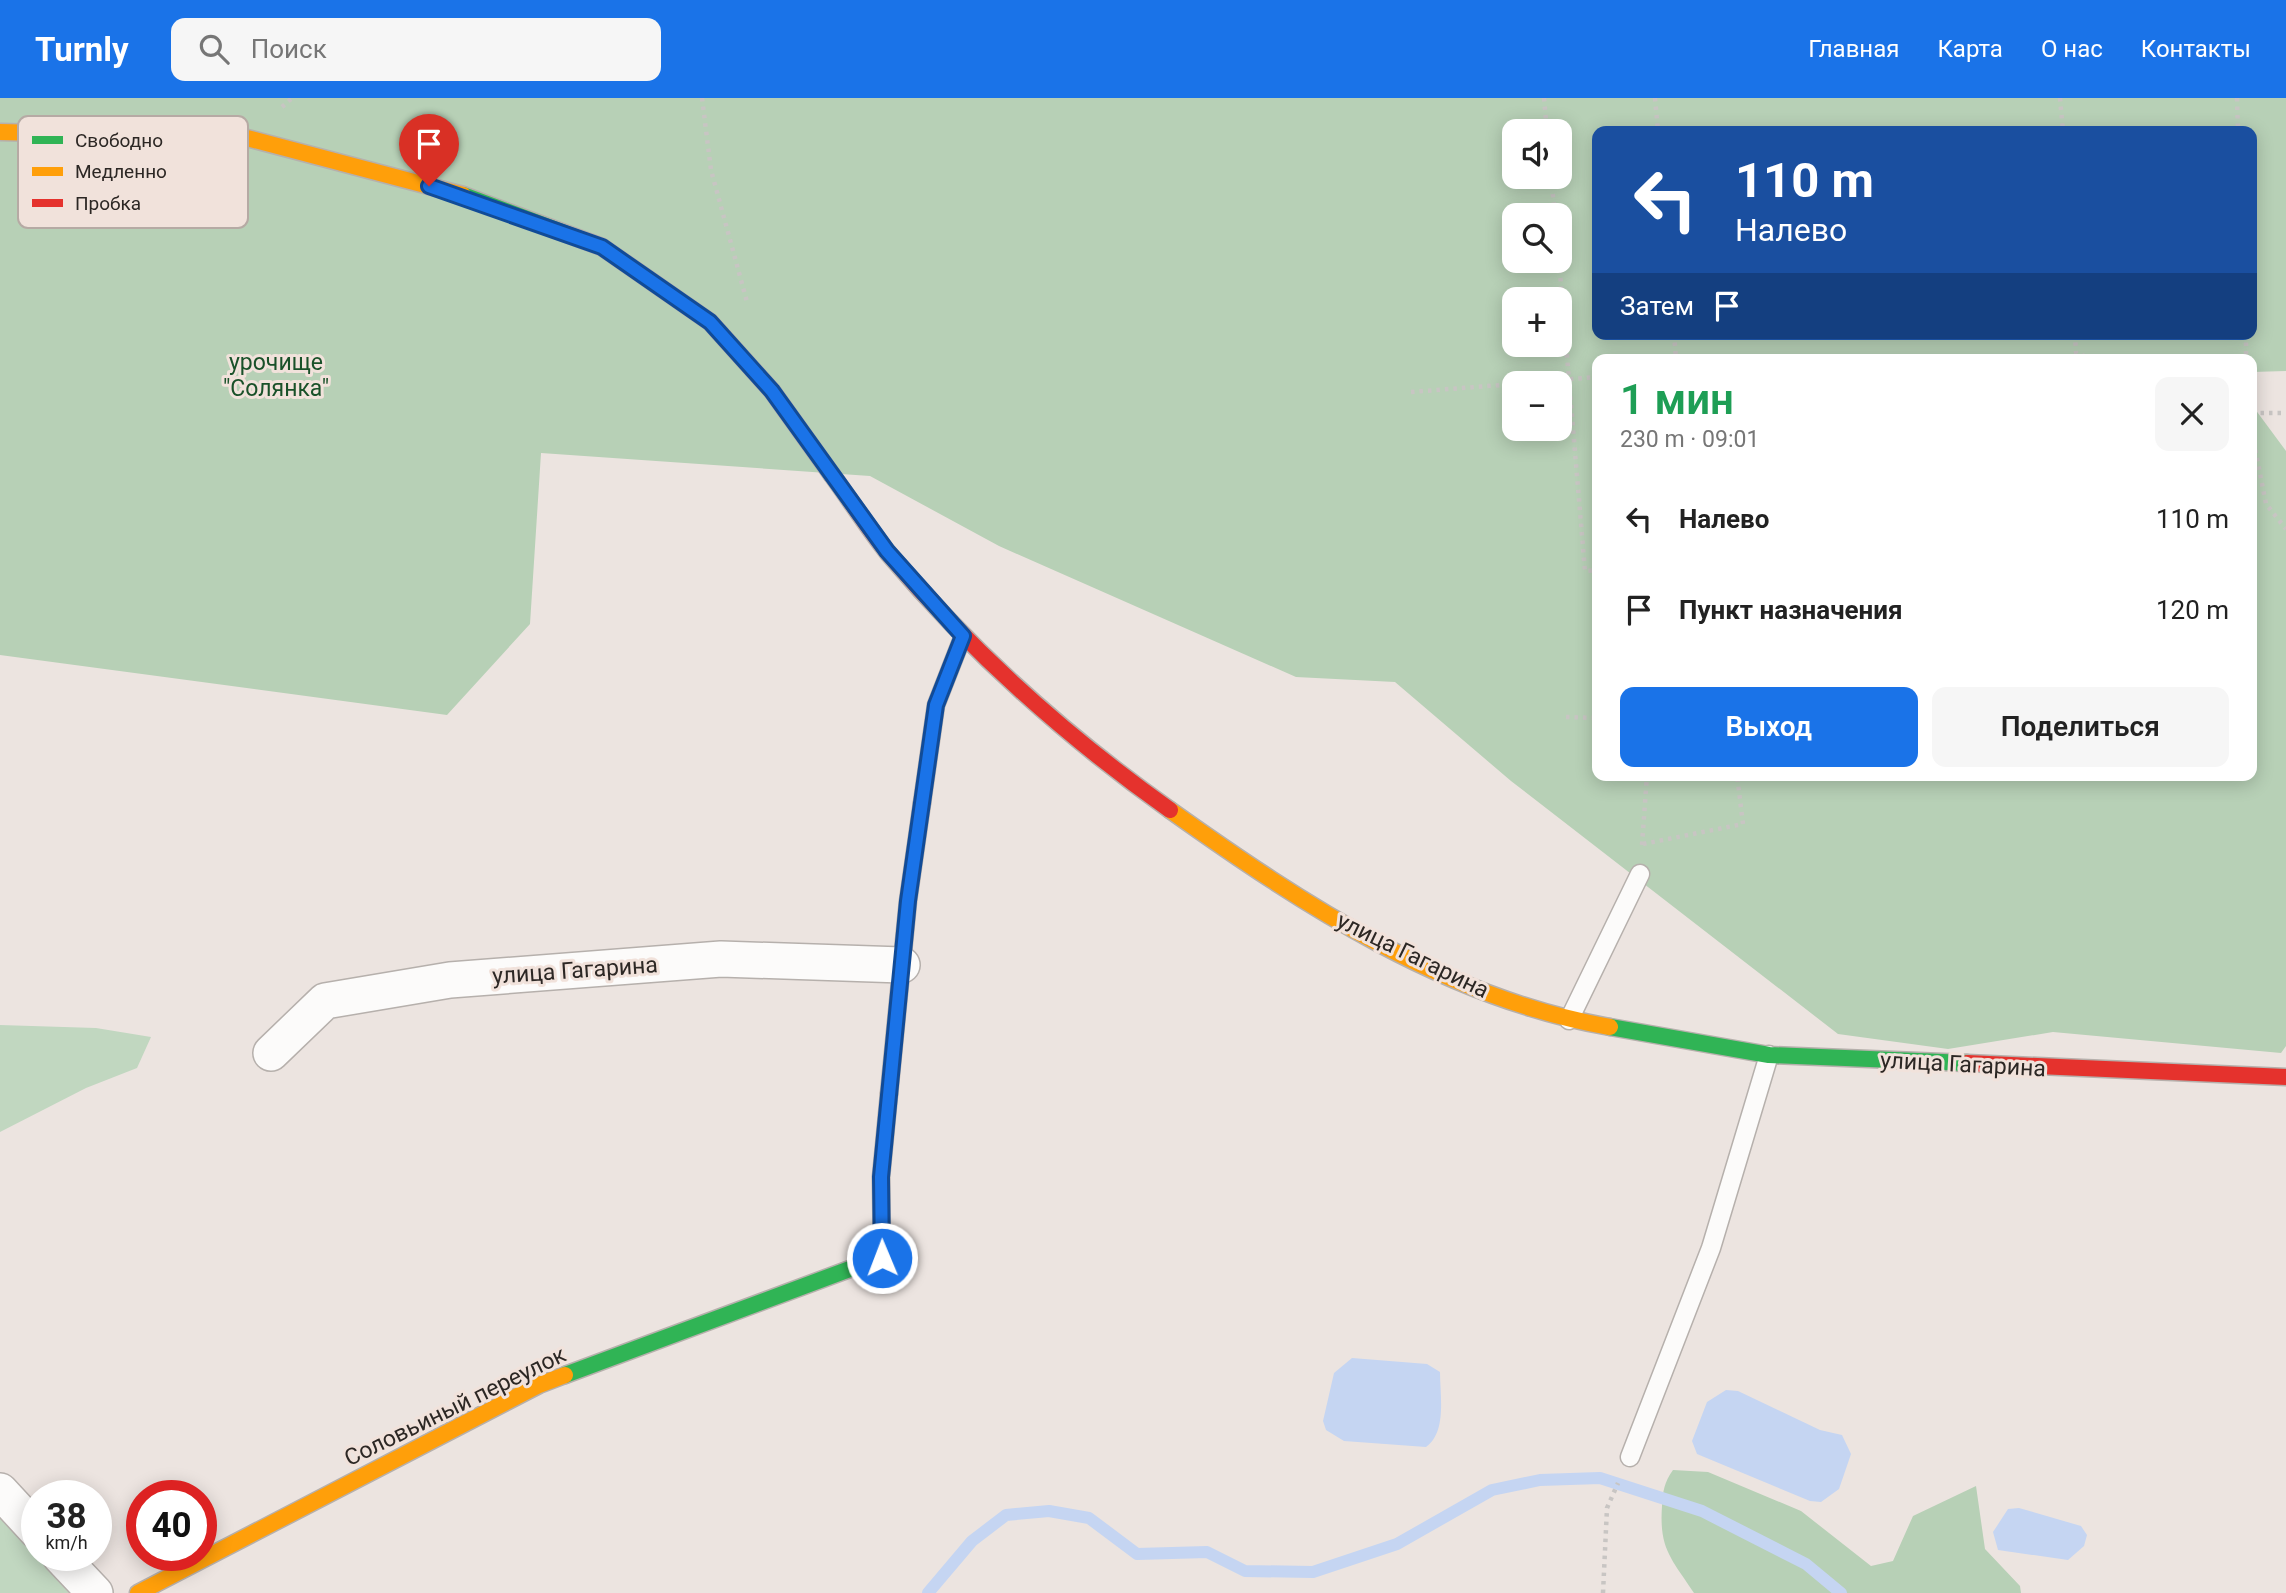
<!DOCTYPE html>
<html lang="ru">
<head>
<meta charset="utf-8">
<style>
  body { margin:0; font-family:Roboto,sans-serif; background:#f6f6f6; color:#222; height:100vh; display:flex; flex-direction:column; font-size:26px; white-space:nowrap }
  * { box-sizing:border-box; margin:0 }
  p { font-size:23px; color:#767676 }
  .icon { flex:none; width:38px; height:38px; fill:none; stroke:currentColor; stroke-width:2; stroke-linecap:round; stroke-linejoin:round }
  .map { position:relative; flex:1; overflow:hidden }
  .drawer { position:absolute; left:1592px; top:256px; width:665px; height:427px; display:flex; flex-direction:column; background:#fff; border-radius:14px; box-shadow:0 4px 18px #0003 }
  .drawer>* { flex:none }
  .banner { position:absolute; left:1592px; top:28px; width:665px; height:214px; border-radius:14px; box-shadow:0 4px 18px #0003; background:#1a4fa0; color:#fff; overflow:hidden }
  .controls { position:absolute; left:1502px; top:21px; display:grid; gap:14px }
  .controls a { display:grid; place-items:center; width:70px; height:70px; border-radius:14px; background:#fff; box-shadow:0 4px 18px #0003; font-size:35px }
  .speed { position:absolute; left:21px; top:1382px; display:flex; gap:14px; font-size:35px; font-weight:700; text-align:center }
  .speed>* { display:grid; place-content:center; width:91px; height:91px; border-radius:50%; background:#fff; box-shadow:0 4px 18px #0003; line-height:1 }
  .speed small { font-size:18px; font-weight:400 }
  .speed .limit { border:10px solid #d22; background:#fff; color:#111 }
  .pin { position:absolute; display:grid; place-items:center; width:60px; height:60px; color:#fff; margin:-72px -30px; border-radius:50% 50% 50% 0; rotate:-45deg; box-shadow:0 0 7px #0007 }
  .pin .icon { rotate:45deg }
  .me { position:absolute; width:77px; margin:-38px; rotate:359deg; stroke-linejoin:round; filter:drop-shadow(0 0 5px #0008) }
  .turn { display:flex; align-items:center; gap:24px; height:147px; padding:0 28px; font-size:32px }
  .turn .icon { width:91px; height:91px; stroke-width:2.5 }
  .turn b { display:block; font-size:49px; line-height:60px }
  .then { display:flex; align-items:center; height:66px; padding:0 28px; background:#0003; gap:14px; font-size:26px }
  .round { display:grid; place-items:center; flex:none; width:74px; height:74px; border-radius:14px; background:#f6f6f6 }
  .summary { display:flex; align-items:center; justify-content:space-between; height:119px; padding:0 28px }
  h1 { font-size:42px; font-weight:600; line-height:52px; color:#1e9e55 }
  .action { display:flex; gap:14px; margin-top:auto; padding:14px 28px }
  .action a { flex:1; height:80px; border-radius:14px; background:#1a73e8; color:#fff; font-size:28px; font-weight:600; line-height:80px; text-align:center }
  .action a+a { background:#f6f6f6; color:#222 }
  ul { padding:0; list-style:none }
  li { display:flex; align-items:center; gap:21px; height:91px; padding:0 28px }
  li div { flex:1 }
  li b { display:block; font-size:26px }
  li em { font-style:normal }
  header { display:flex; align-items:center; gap:42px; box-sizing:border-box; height:98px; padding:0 35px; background:#1a73e8; color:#fff }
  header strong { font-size:33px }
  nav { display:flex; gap:38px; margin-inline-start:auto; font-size:24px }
  .search { width:490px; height:63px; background:#f6f6f6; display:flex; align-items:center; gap:18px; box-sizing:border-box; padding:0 24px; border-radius:14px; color:#767676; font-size:26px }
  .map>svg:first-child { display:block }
  .green { fill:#c1d7c0 }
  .forest { fill:#b7d0b6; fill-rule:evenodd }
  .water { fill:#c5d5f2 }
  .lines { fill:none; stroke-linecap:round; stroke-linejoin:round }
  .stream { stroke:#c5d5f2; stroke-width:12 }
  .lane-casing { stroke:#b6b0ac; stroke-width:21 }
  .street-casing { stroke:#b6b0ac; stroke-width:38 }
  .fast-casing { stroke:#b6b0ac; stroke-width:19 }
  .slow-casing { stroke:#b6b0ac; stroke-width:19 }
  .jam-casing { stroke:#b6b0ac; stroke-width:19 }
  .path { stroke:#c8c5c3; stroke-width:4.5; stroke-dasharray:3.5 5; stroke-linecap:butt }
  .lane { stroke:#fcfbfa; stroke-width:18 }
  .street { stroke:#fcfbfa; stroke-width:35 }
  .fast { stroke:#30b455; stroke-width:16 }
  .slow { stroke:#ff9f0a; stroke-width:16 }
  .jam { stroke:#e5322d; stroke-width:16 }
  .route-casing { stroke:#114b97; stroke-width:18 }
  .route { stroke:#1a73e8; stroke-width:12 }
  .labels { text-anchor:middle; stroke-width:6; stroke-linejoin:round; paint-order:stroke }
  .park-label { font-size:23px; fill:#195129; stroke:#f1e2db }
  .street-label { font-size:23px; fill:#2c2724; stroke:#f1e2db }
  .key { fill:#f1e2db; stroke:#b6aaa4; stroke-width:2 }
  .key-label { font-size:19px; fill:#2c2724 }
</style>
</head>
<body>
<header>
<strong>Turnly</strong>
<div class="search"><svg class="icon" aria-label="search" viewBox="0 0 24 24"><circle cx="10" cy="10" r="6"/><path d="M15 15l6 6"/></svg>Поиск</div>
<nav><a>Главная</a><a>Карта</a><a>О нас</a><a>Контакты</a></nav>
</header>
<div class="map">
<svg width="2286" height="1495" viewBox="0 0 2286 1495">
  <rect width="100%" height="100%" fill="#ece4e0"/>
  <path class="green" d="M 0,927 L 96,930 L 151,939 L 137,970 L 86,990 L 0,1034 Z
    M 0,1418 L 69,1495 L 0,1495 Z"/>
  <path class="forest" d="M 0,0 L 2286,0 L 2286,273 L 2252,274 L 2252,261 L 1598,261 L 1598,677 L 2252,677 L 2252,307 L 2286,353 L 2286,948 L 2281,955 L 2053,934 L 1948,951 L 1838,936 L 1511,683 L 1395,584 L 1296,579 L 999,448 L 870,378 L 541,355 L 530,526 L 447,617 L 0,557 ZM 1514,33 L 1559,33 L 1559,79 L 1514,79 ZM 1598,33 L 2252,33 L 2252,236 L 1598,236 ZM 1514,117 L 1559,117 L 1559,163 L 1514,163 ZM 1514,201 L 1559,201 L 1559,247 L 1514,247 ZM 1514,285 L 1559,285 L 1559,331 L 1514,331 Z
    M 1673,1372 L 1708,1374 L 1801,1413 L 1871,1468 L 1893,1463 L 1913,1418 L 1976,1388 L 1985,1451 L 2020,1488 L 2021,1495 L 1694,1495 C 1671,1460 1659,1451 1662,1408 C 1663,1392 1664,1385 1673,1372 Z"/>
  <path class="water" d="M 1352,1260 L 1427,1266 L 1440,1274 C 1440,1298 1447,1334 1426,1349 L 1344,1343 L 1326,1332 L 1323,1323 L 1334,1275 Z
    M 1726,1292 L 1738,1293 L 1820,1332 L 1842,1337 L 1851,1356 L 1839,1391 L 1821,1404 L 1810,1403 L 1697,1356 L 1692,1343 L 1707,1304 Z
    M 2019,1410 L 2081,1428 L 2087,1437 L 2084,1448 L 2068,1462 L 1998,1452 L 1993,1434 L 2008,1411 Z"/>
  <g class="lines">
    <path class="stream" d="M 928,1495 L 972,1443 L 1006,1417 L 1049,1413 L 1089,1420 L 1137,1456 L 1207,1454 L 1245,1473 L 1313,1474 L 1397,1446 L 1492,1392 L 1540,1382 L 1600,1380 L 1702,1413 L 1806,1466 L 1841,1495"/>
    <g class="lane-casing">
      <path id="lane" d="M 1569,922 L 1640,776
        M 1630,1359 L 1711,1150 L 1769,957"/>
    </g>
    <g class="street-casing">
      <path id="street" d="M 271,955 L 325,903 L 450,882 L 721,861 L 902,867
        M 0,1393 L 37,1433
        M 60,1458 L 95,1495"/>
    </g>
    <g class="fast-casing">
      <path id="fast" d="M 463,97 L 602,149 L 710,224 L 772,293 L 832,377
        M 922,705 L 936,607 L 963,538
        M 1610,929 L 1769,957 L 1967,965
        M 565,1277 L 882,1159 L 881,1079 L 889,996"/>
    </g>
    <g class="slow-casing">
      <path id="slow" d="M 0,34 L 247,40 L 463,97
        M 1170,712 C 1302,806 1447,901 1610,929
        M 889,996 L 908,803 L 922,705
        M 138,1495 L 539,1287 L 565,1277"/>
    </g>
    <g class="jam-casing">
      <path id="jam" d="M 832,377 C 851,403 868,430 888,455 C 970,552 1067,639 1170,712
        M 1967,965 L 2286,979"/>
    </g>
    <path class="path" d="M 702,0 L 711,72 L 747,204
      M 1544,0 L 1547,33
      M 1655,0 L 1658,33
      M 2060,0 L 2063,33
      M 2237,0 L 2238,33
      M 282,9 L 292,0
      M 1551,79 L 1555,117
      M 1559,163 L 1585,473 L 1598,472
      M 1674,236 L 1676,261
      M 2075,236 L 2076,255 L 2093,261
      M 2246,236 L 2246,261
      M 1828,261 L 1840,260
      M 1519,285 L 1598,279
      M 1411,294 L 1514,286
      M 2252,315 L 2286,315
      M 2252,335 L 2266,406 L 2286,431
      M 1566,619 L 1598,620
      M 1643,746 L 1743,726 L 1737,677
      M 1642,747 L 1647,677
      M 1603,1495 L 1607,1410 L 1618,1385"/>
    <use href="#lane" class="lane"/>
    <use href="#street" class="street"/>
    <use href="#fast" class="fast"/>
    <use href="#slow" class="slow"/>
    <use href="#jam" class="jam"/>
  </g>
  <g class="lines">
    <g class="route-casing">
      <path id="route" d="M 429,88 L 602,149 L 710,224 L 772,293 L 887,453 L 963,538 L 936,607 L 908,803 L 881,1079 L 882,1160"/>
    </g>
    <use href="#route" class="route"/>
  </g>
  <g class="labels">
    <g class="park-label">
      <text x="276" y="272">урочище<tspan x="276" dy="26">"Солянка"</tspan></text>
    </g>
    <g class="street-label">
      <text transform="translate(1413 857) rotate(26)" y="8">улица Гагарина</text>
      <text transform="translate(575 872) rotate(-4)" y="8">улица Гагарина</text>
      <text transform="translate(1963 966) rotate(3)" y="8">улица Гагарина</text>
      <text transform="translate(455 1308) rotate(-26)" y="8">Соловьиный переулок</text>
    </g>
  </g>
  <rect x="18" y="18" width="230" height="112" rx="10" class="key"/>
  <rect x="32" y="38" width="31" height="8" fill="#30b455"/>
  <rect x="32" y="69" width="31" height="9" fill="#ff9f0a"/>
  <rect x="32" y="101" width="31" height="8" fill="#e5322d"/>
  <g class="key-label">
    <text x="75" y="49">Свободно</text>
    <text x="75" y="80">Медленно</text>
    <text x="75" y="112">Пробка</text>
  </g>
</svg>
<div class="controls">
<a><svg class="icon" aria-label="sound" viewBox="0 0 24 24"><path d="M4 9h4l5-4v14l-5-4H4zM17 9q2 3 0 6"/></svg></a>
<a><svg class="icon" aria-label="search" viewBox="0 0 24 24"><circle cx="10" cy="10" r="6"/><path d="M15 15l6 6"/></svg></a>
<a>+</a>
<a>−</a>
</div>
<div class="speed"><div>38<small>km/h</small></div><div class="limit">40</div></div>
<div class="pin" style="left:429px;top:88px;background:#d93025"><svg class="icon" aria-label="arrive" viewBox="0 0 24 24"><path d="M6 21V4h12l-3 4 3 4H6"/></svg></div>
<svg class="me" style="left:882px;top:1160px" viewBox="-20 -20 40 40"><circle r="17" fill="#1a73e8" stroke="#fff" stroke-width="3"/><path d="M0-11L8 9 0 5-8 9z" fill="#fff"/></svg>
<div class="banner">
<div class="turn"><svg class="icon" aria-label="left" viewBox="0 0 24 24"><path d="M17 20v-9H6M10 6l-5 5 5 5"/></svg><div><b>110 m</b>Налево</div></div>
<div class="then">Затем<svg class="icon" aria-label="arrive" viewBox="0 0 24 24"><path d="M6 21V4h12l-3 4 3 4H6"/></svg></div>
</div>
<section class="drawer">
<div class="summary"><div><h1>1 мин</h1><p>230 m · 09:01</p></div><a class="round"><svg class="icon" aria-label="close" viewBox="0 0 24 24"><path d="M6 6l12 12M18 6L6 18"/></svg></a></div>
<ul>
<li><svg class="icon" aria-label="left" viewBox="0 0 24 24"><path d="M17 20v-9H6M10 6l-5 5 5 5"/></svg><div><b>Налево</b></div><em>110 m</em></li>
<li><svg class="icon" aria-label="arrive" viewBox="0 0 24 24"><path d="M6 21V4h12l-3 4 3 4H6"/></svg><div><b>Пункт назначения</b></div><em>120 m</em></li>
</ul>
<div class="action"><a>Выход</a><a>Поделиться</a></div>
</section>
</div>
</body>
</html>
